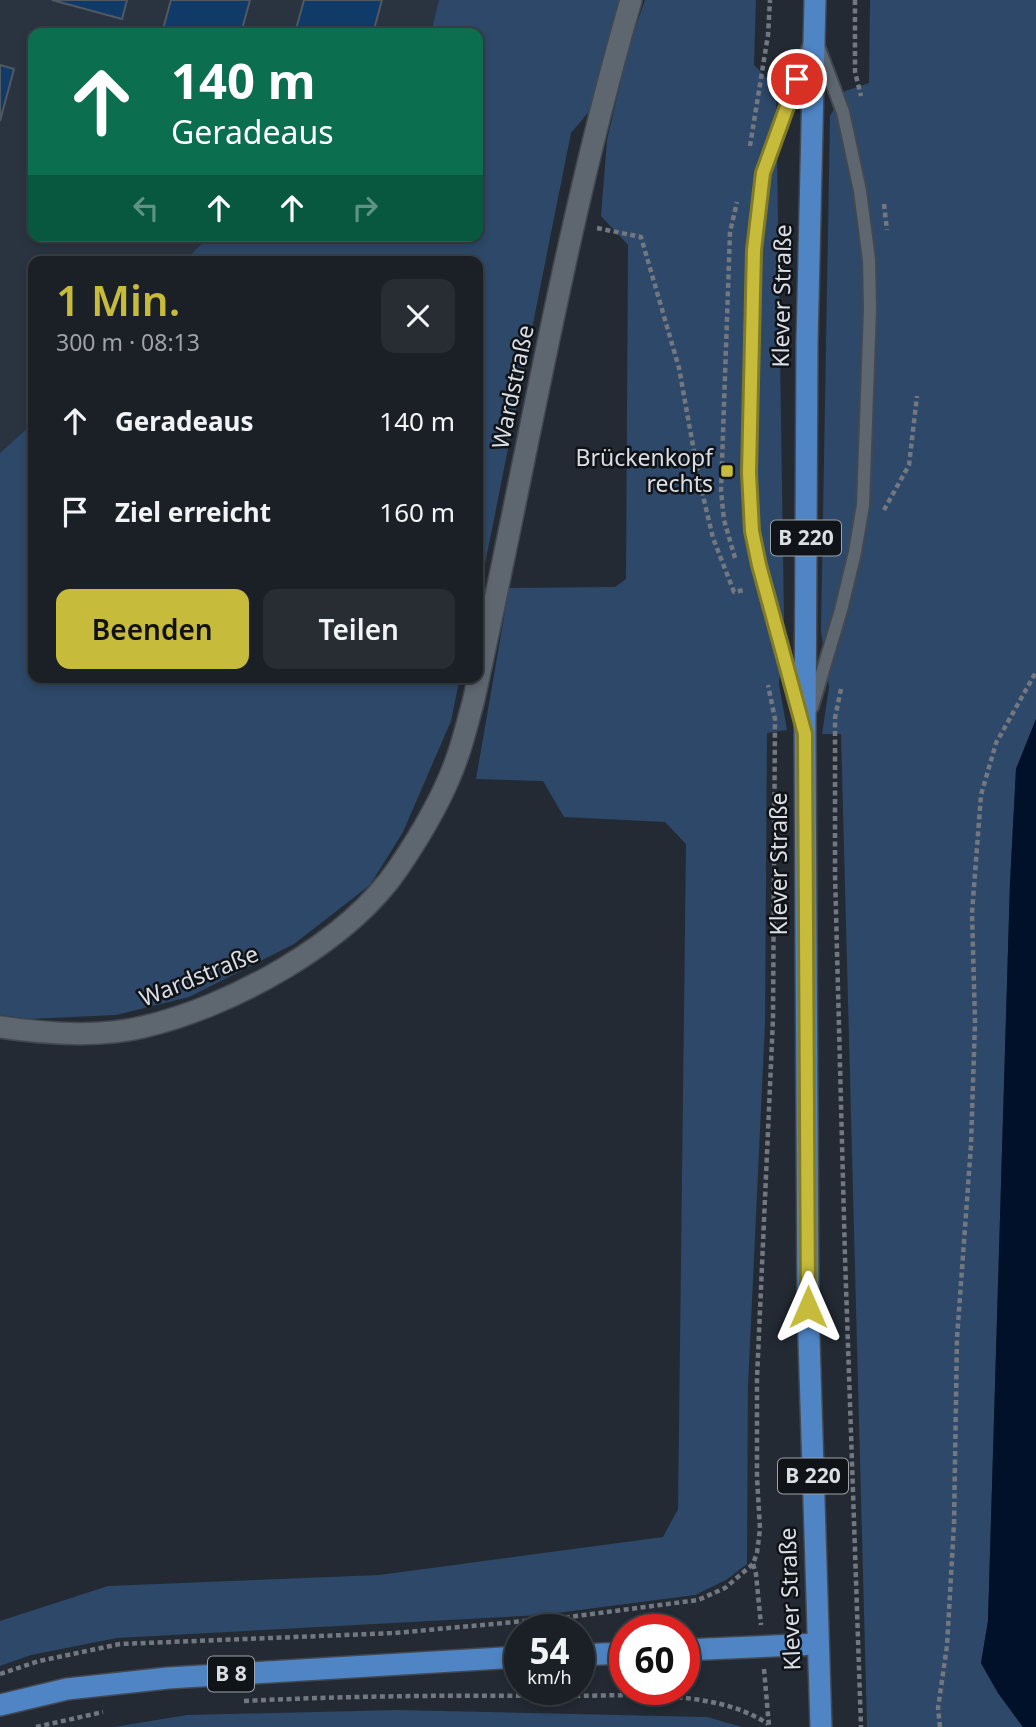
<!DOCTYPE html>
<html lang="de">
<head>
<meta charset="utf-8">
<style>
  body { margin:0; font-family:"Noto Sans",sans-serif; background:#272d32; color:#f1f3f6; height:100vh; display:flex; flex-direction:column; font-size:26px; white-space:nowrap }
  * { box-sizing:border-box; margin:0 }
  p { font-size:23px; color:#9fa3a7 }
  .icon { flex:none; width:38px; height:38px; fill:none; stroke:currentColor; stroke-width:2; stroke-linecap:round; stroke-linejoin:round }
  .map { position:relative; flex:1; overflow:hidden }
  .panel { position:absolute; left:28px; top:256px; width:455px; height:427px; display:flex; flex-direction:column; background:#1a2026; border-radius:14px; box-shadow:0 4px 10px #0003,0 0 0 2px #383e43 }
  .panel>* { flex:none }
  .hud { position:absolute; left:28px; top:28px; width:455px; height:214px; border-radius:14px; box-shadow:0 4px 10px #0003,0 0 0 2px #383e43; background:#0b6e4f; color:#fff; overflow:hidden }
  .speed { position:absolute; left:504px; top:1614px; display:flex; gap:14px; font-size:35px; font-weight:700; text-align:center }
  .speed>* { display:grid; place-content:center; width:91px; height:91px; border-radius:50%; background:#1a2026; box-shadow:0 4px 10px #0003,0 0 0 2px #383e43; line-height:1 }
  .speed small { font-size:18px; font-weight:400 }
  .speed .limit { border:10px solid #d22; background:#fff; color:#111 }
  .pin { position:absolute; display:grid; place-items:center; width:60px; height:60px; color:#fff; margin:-30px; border:4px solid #fff; border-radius:50%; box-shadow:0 2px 7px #0007 }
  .me { position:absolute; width:77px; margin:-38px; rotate:0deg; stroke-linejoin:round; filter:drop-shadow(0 0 5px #0008) }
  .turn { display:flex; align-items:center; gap:24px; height:147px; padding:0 28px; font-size:32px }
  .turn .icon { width:91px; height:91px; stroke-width:2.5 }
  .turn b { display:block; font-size:49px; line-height:60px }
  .lanes { display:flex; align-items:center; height:66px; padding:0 28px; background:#0003; justify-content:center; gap:35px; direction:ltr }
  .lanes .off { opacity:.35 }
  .round { display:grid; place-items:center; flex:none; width:74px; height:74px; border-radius:14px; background:#272d32 }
  .summary { display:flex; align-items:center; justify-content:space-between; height:119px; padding:0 28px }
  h1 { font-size:42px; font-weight:600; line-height:52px; color:#c7bb3c }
  .cta { display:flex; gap:14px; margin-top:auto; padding:14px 28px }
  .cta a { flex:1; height:80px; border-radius:14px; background:#c7bb3c; color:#111; font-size:28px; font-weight:600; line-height:80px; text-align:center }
  .cta a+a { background:#272d32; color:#f1f3f6 }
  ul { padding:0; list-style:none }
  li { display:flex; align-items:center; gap:21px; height:91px; padding:0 28px }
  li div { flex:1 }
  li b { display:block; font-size:26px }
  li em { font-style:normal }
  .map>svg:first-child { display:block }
  .built { fill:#2a3441 }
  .green { fill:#2d4868 }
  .water { fill:#001129 }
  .building { fill:#103a68; stroke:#505861; stroke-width:2 }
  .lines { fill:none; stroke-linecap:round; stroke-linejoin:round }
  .lane-casing { stroke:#434850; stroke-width:16 }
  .street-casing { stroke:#434850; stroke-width:24 }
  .primary-casing { stroke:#434850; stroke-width:24 }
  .path { stroke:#737880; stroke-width:4.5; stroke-dasharray:5 3.5; stroke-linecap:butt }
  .lane { stroke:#5e6670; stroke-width:12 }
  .street { stroke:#5e6670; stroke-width:21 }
  .primary { stroke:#4f85c5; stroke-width:21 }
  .route-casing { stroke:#817a27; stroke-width:18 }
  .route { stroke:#c7bb3c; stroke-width:12 }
  .poi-dot { fill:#c7bb3c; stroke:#101317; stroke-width:2.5 }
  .labels { text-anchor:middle; stroke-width:5; stroke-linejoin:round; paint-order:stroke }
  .shield { fill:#101317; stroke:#9ea2a7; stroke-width:2 }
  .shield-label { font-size:21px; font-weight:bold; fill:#dbdfe5 }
  .street-label { font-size:23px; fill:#dbdfe5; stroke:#101317 }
  .poi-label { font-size:23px; fill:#dbdfe5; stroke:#101317; text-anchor:end }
</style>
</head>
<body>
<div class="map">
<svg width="1036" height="1727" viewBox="0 0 1036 1727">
  <rect width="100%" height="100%" fill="#232a33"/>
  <path class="built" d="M 0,0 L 598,0 L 550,235 L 478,33 L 33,33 L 33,236 L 209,236 L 185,261 L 33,261 L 33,423 L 0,453 Z"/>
  <path class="green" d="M 439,0 L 621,0 L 592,108 L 571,133 L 478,599 L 478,261 L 185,261 L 209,236 L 478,236 L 478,33 L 431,33 Z
    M 645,0 L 756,0 L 754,65 L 776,87 L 784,619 L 779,684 L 787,730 L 767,733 L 765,1024 L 748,1386 L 747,1564 L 726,1580 L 695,1595 L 541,1615 L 117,1638 L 31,1655 L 0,1666 L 0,1621 L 108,1586 L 379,1575 L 663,1537 L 678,1509 L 686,844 L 665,822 L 564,817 L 543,781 L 476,779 L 509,588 L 615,587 L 626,579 L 628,245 L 601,216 L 607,140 L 629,45 Z
    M 870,0 L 1036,0 L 1036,719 L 1016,769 L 1010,883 L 988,1621 L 981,1663 L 998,1693 L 1023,1727 L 867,1727 L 841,734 L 822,734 L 829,687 L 821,631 L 830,116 L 845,91 L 869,83 Z
    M 33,423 L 33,677 L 460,677 L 451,721 L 403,832 L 370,885 L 294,944 L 189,997 L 116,1015 L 30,1019 L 0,1015 L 0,453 Z
    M 397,1710 L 707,1717 L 742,1727 L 114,1727 L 187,1715 Z"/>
  <path class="water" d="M 1036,719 L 1036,1727 L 1023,1727 L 998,1693 L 981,1663 L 988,1621 L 1010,883 L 1016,769 Z"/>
  <path class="building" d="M 52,0 L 127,0 L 122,19 Z
    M 171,0 L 250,0 L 241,33 L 179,33 L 163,29 Z
    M 304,0 L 382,0 L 373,33 L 295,33 Z
    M 0,65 L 14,69 L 0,121 Z"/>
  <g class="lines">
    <g class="lane-casing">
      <path id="lane" d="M 812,707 L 841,610 L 855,552 L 863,505 L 870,309 L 869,260 L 860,191 L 843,112 L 818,46
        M 799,714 L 759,565 L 752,531 L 749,473 L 754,250 L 763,173 L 809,46"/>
    </g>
    <g class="street-casing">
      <path id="street" d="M 0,1027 C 46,1034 97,1038 143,1027 C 230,1007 348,943 399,867 C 422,833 445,794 458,755 C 464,738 468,720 473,703 C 525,469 564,231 631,0"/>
    </g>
    <g class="primary-casing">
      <path id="primary" d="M 815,0 L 807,342 L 805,734 L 808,1307 L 821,1727
        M 684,1650 L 818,1644
        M 579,1655 L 625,1653
        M 0,1705 L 67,1689 L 168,1678 L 520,1657"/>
    </g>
    <path class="path" d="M 855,0 L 855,72 L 861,96
      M 750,146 L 768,35 L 770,0
      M 884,204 L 887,230
      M 597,228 L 641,237 L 679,368 L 699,479 L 713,538 L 734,592 L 744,590
      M 884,510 L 909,465 L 917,396
      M 735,558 L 724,520 L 721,491 L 730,232 L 737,202
      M 841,689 L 835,718 L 835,874 L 845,1257 L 861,1727
      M 753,1564 L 756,1574 L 761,1625
      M 764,1669 L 769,1726
      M 0,1674 L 39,1661 L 120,1644 L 395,1633 L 569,1617 L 698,1600 L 725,1588 L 753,1564 L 757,1553 L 760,1529 L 757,1477 L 757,1378 L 773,1019 L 775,719 L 768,685
      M 244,1701 C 346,1696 447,1695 549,1696 C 616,1697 711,1686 768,1724
      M 36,1727 L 103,1712
      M 940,1727 L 938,1708 L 947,1646 L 954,1524 L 957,1338 L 971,1145 L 975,1022 L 972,913 L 981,795 L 996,743 L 1036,672"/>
    <use href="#lane" class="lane"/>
    <use href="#street" class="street"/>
    <use href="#primary" class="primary"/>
  </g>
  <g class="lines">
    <g class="route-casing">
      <path id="route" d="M 797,79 L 763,173 L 754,250 L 749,473 L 752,531 L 759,565 L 805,734 L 808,1307"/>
    </g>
    <use href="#route" class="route"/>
  </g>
  <rect class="poi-dot" x="720" y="464" width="14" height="14" rx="3.5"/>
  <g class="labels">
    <g class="shield">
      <rect x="771" y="520.5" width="70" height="35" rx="5"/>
      <rect x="778" y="1458.5" width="70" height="35" rx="5"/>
      <rect x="208" y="1656.5" width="46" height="35" rx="5"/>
    </g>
    <g class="shield-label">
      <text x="806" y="545">B 220</text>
      <text x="813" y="1483">B 220</text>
      <text x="231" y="1681">B 8</text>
    </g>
    <g class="street-label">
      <text transform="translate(782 296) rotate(-89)" y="8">Klever Straße</text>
      <text transform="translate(513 387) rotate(-78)" y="8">Wardstraße</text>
      <text transform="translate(779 864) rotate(-90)" y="8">Klever Straße</text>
      <text transform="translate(199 976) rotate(-22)" y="8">Wardstraße</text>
      <text transform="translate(790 1599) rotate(-92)" y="8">Klever Straße</text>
    </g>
    <g class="poi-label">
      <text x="713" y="466">Brückenkopf<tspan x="713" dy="26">rechts</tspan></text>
    </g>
  </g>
</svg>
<div class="speed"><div>54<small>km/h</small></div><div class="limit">60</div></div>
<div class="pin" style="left:797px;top:79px;background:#d93025"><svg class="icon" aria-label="arrive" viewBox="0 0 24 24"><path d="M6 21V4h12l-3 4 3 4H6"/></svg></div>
<svg class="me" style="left:808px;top:1307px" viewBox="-20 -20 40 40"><path d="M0-17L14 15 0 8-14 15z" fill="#c7bb3c" stroke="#fff" stroke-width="4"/></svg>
<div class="hud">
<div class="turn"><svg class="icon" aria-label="ahead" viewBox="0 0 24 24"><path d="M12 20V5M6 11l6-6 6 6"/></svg><div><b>140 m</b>Geradeaus</div></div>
<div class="lanes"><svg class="icon off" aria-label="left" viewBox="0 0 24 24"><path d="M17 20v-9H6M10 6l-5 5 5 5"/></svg><svg class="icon" aria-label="ahead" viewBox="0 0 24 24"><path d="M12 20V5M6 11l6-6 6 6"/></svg><svg class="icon" aria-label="ahead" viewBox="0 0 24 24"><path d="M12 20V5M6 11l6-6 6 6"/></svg><svg class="icon off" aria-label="right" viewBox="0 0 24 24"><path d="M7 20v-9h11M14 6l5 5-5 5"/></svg></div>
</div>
<section class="panel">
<div class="summary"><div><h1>1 Min.</h1><p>300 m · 08:13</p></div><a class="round"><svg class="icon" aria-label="close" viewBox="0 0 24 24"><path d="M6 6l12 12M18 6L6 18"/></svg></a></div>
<ul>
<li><svg class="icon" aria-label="ahead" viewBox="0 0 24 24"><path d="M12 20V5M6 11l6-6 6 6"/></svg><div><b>Geradeaus</b></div><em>140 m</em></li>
<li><svg class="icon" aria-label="arrive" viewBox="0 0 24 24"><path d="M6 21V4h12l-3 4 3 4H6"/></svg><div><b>Ziel erreicht</b></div><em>160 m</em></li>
</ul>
<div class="cta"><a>Beenden</a><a>Teilen</a></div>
</section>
</div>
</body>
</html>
